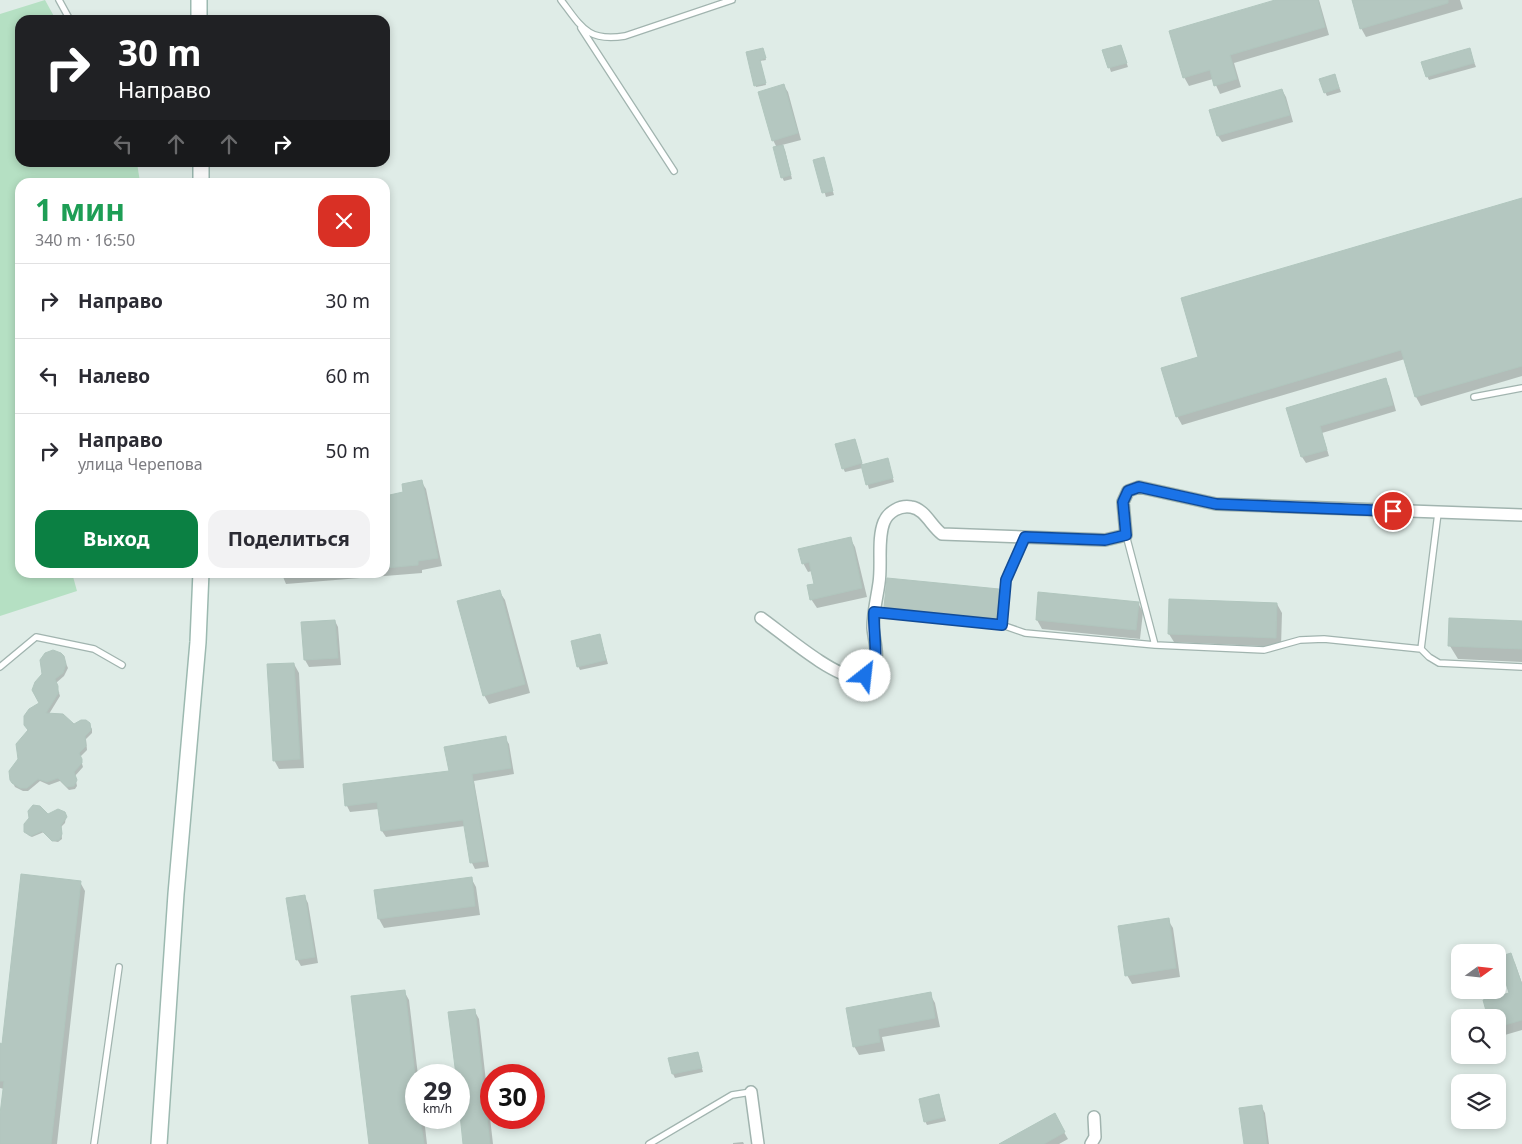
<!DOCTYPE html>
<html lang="ru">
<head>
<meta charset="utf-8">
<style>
  body { margin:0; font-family:"Noto Sans",sans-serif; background:#f2f2f3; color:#2b2b33; height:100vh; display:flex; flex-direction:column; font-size:19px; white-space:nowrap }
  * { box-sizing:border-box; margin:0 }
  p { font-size:16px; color:#7c7c81 }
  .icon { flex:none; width:28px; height:28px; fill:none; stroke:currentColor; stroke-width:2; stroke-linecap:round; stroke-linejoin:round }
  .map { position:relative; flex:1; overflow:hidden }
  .side { position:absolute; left:15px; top:178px; width:375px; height:400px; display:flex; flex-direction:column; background:#fff; border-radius:15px; box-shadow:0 2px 8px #0003 }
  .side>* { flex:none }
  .top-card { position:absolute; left:15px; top:15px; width:375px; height:152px; border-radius:15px; box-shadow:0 2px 8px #0003; background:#202124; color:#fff; overflow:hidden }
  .needle { width:32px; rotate:75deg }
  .buttons { position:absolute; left:1451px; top:944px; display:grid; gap:10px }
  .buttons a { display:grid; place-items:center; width:55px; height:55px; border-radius:10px; background:#fff; box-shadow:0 2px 8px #0003; font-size:25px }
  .speed { position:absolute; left:405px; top:1064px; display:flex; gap:10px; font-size:25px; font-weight:700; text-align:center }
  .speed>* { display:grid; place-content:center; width:65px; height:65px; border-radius:50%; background:#fff; box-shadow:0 2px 8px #0003; line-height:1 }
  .speed small { font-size:12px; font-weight:400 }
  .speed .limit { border:8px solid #d22; background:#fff; color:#111 }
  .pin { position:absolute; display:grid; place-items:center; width:42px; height:42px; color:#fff; margin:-21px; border:2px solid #fff; border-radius:50%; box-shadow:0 1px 5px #0007 }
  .me { position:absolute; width:55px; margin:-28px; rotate:29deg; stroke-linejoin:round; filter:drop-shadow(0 0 4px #0008) }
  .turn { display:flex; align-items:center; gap:18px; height:105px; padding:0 20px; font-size:22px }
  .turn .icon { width:65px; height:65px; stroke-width:2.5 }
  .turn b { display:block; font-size:35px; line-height:42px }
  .lanes { display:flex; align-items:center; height:48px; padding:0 20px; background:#0003; justify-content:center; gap:25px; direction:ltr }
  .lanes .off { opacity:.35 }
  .round { display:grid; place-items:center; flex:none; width:52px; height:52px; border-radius:15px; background:#f2f2f3 }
  .overview { display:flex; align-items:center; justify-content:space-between; height:85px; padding:0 20px }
  h1 { font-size:30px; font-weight:700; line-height:38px; color:#1e9e55 }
  .cta { display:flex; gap:10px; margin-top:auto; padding:10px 20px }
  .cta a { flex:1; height:58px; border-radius:15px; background:#0b8043; color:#fff; font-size:20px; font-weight:700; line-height:58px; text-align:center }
  .cta a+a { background:#f2f2f3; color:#2b2b33 }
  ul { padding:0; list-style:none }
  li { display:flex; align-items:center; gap:15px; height:75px; padding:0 20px; border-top:1px solid #e1e1e2 }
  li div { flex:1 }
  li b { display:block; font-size:19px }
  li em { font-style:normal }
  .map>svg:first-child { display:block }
  .green { fill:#b5e0c3 }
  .shadow { fill:#0003 }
  .building { fill:#b4c7c0; stroke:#b1c6be }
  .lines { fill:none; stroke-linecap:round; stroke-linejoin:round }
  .lane-casing { stroke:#a1b4af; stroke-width:8 }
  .street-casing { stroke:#a1b4af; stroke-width:14 }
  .secondary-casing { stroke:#9cb9b0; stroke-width:18 }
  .lane { stroke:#fff; stroke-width:5.5 }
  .street { stroke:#fff; stroke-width:11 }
  .secondary { stroke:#fff; stroke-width:15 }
  .route-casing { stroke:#114b97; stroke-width:12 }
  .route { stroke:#1a73e8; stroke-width:9 }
</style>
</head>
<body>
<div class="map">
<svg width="1522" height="1144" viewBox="0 0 1522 1144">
  <rect width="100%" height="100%" fill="#dfece7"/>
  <path class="green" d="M 45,0 L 56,20 L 20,20 L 20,162 L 137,163 L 140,182 L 20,182 L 20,572 L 72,573 L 77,591 L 0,616 L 0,14 Z"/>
  <path class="shadow" d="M 1279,0 L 1319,0 L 1329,35 L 1234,63 L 1241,87 L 1220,94 L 1213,79 L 1189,86 L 1184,77 Z
    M 1353,0 L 1460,0 L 1463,9 L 1366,37 L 1361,28 Z
    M 1121,46 L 1128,67 L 1111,72 L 1104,51 Z
    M 1469,49 L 1476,67 L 1429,80 L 1427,76 Z
    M 763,51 L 766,60 L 760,61 L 766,85 L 756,87 L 747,53 Z
    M 1335,76 L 1341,92 L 1327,96 L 1325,92 Z
    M 784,86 L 788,92 L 801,140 L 782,145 L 785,150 L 792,179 L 784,181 L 782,177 L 777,148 L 773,140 Z
    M 1282,90 L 1286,97 L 1293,122 L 1222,142 L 1218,136 L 1211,111 Z
    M 823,159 L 834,195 L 826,197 L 815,161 Z
    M 1522,199 L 1522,376 L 1421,406 L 1416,397 L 1405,359 L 1182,425 L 1177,416 L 1200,358 Z
    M 1385,380 L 1389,386 L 1396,411 L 1322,433 L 1329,456 L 1306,463 L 1302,457 L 1288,408 Z
    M 855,440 L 863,466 L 887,459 L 894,482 L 869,489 L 863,468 L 845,472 L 843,468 Z
    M 421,481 L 426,489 L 442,566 L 422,570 L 422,573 L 286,584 L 281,572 L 385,572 L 385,498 L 404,493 Z
    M 850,538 L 855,547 L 867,597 L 817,608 L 811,599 L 815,585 L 812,571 L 808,572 L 803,563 Z
    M 998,590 L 1003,599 L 1001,627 L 890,616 L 885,607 Z
    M 499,591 L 505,600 L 530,693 L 489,704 L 484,695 Z
    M 1039,593 L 1138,603 L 1143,612 L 1140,639 L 1042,629 L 1037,620 Z
    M 1277,604 L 1282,613 L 1281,647 L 1174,642 L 1169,634 Z
    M 335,621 L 338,627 L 341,665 L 309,667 L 305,660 L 303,623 Z
    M 1522,622 L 1522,662 L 1458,659 L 1450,646 Z
    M 600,636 L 608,664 L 580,670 L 578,666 Z
    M 63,657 L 68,668 L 64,676 L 56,683 L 60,696 L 49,714 L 74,725 L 90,726 L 92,729 L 92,733 L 86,739 L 87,750 L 80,757 L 83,767 L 75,776 L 77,786 L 75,789 L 69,790 L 60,781 L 49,785 L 40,781 L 28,791 L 23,791 L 15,787 L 13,783 L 20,760 L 29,730 Z
    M 294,664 L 299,673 L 304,768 L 279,769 L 274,760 Z
    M 505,738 L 509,744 L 514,774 L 474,781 L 489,867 L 475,869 L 472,863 L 465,826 L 386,837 L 382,831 L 379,809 L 350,812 L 347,806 L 344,785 L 450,772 Z
    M 47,816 L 66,817 L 65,823 L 61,827 L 62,839 L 58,842 L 52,841 L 44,832 L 32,837 L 28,835 L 25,829 Z
    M 471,878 L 476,887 L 480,915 L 384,928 L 379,919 Z
    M 80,882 L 85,891 L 57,1144 L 0,1144 L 0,1125 L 4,1089 L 0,1088 L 0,1045 L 4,1045 Z
    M 304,896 L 308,903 L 318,963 L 301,966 L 297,959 Z
    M 1168,920 L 1173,928 L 1180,977 L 1132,984 L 1127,975 Z
    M 1510,954 L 1515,963 L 1522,983 L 1522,1030 L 1498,1037 L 1498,1018 L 1510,994 L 1498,958 Z
    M 404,991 L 409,1000 L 418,1075 L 416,1075 L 416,1118 L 424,1118 L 427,1144 L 371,1144 Z
    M 930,994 L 935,1003 L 940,1027 L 882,1037 L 885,1051 L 859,1055 L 854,1046 L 847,1009 Z
    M 474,1010 L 479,1019 L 493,1144 L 464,1144 L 459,1093 L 459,1075 L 457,1075 Z
    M 698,1053 L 703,1072 L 675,1078 L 673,1074 Z
    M 939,1096 L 946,1121 L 927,1125 L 925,1121 Z
    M 1261,1106 L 1265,1113 L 1269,1144 L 1245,1144 Z
    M 1054,1115 L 1068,1139 L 1059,1144 L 1006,1144 Z
    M 743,1142 L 744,1144 L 733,1144 L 733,1143 Z"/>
  <path class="building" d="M 1275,0 L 1318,0 L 1325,27 L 1230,55 L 1237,79 L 1214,86 L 1210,70 L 1183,78 L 1169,31 Z
    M 1352,0 L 1448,0 L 1448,3 L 1360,29 Z
    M 1121,45 L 1127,63 L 1108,68 L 1102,50 Z
    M 763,48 L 766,58 L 760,60 L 766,83 L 754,86 L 746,52 Z
    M 1470,48 L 1474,63 L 1426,77 L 1421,62 Z
    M 1335,74 L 1339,88 L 1324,93 L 1319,79 Z
    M 784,84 L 798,133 L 772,141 L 758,92 Z
    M 1282,89 L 1290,115 L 1217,136 L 1209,110 Z
    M 783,145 L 791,175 L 781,178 L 773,147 Z
    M 824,157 L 833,191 L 822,193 L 813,160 Z
    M 1522,198 L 1522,366 L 1415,397 L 1401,350 L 1176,417 L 1161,368 L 1198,357 L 1181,298 Z
    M 1386,378 L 1393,405 L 1320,426 L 1327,450 L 1301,457 L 1286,408 Z
    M 855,439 L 862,463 L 842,469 L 835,444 Z
    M 888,458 L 893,478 L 866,485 L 861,465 Z
    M 422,480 L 438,558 L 418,561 L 418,565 L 385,568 L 385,496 L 403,492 L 402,484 Z
    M 851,537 L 862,588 L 810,600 L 807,585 L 814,584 L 809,562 L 802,564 L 798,549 Z
    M 887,578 L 999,589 L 996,618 L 884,607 Z
    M 500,590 L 525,684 L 483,696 L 457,601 Z
    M 1038,592 L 1139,602 L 1136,630 L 1036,620 Z
    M 1169,599 L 1277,603 L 1276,638 L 1168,634 Z
    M 1449,618 L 1522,621 L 1522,649 L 1448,646 Z
    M 335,620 L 338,658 L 304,660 L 301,622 Z
    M 600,634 L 606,660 L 577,667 L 571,641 Z
    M 53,650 L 61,653 L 64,656 L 66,664 L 63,673 L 55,679 L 58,686 L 58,693 L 59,692 L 46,713 L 63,714 L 74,724 L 81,720 L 86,720 L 90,723 L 91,730 L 85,736 L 86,746 L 79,753 L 82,759 L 82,763 L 74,772 L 77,780 L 74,786 L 67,787 L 58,778 L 47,782 L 38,779 L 27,788 L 20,788 L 12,783 L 10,780 L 9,771 L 18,759 L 16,744 L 28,730 L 24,725 L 24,716 L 29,709 L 39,703 L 32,690 L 35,682 L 42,674 L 40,660 L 45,653 Z
    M 294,663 L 300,759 L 273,761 L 267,664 Z
    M 506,736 L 511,768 L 472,774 L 486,861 L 470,863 L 463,820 L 381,831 L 377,802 L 345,806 L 343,784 L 449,771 L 444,747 Z
    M 33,805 L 40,806 L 48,814 L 58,809 L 65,812 L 67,817 L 61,825 L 62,834 L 59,840 L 52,841 L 42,831 L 31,836 L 24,832 L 24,824 L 29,818 L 28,811 Z
    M 21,874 L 81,881 L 51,1144 L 0,1144 L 0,1114 L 4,1081 L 0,1081 L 0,1043 L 2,1044 Z
    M 472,877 L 475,906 L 378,919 L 374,890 Z
    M 305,895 L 315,957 L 296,960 L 286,898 Z
    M 1169,918 L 1176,968 L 1125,976 L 1118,926 Z
    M 1511,953 L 1522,985 L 1522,1020 L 1498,1027 L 1498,1018 L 1488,1018 L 1483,1000 L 1509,993 L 1498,957 Z
    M 405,990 L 416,1084 L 416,1118 L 420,1118 L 424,1144 L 369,1144 L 351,996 Z
    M 931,992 L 935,1018 L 878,1029 L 880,1042 L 853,1047 L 846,1008 Z
    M 475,1009 L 490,1144 L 463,1144 L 459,1104 L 459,1075 L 456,1075 L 448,1012 Z
    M 698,1052 L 702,1068 L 672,1074 L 668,1058 Z
    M 939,1094 L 944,1117 L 924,1122 L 919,1099 Z
    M 1262,1105 L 1267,1144 L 1244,1144 L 1239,1108 Z
    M 1055,1113 L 1065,1132 L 1044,1144 L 999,1144 Z"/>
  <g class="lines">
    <g class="lane-casing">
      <path id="lane" d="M 59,0 L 70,20
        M 561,0 C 582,28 588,42 625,36 L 732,0
        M 581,28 L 674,171
        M 1474,397 L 1522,388
        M 1126,535 L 1155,645 L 1264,650 L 1300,640 L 1324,639 L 1421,649 L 1438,513
        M 874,612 L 1002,625 L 1006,580 L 1025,537
        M 1002,625 L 1025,633 L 1155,645
        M 1421,649 L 1429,657 L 1439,663 L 1522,667
        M 0,667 L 36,637 L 94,649 L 122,665
        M 94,1144 L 119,967
        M 649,1144 L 732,1095 L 751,1092"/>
    </g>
    <g class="street-casing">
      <path id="street" d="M 761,618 C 781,632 834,678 857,677 C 863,677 870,674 873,669 C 880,658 874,640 873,628 C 873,612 877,598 879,583 C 882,564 877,539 884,522 C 888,512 900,505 911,507 C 925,509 931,526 942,534 L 1105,540 L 1126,535 L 1123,502 L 1128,491 L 1139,487 L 1216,504 L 1522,515
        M 751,1092 L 758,1144
        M 1091,1144 L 1095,1137 L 1094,1117"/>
    </g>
    <g class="secondary-casing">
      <path id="secondary" d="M 199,0 L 199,20
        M 201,162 L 201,182
        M 159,1144 L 176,894 L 198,642 L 201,572"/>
    </g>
    <use href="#lane" class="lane"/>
    <use href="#street" class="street"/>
    <use href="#secondary" class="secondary"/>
  </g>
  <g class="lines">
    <g class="route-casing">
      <path id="route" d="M 865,676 C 868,674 872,671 874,668 C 878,660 873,625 874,612 L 1002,625 L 1006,580 L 1025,537 L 1105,540 L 1126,535 L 1123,502 L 1128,491 L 1139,487 L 1216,504 L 1393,511"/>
    </g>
    <use href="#route" class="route"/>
  </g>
</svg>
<div class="buttons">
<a><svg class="needle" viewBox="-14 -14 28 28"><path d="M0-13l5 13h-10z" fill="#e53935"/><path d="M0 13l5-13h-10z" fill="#7c7c81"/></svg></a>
<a><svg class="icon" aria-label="search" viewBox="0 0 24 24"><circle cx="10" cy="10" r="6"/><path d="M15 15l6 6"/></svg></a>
<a><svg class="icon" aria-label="layers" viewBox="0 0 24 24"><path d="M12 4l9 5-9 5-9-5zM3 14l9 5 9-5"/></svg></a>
</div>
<div class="speed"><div>29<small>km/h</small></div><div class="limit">30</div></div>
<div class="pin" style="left:1393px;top:511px;background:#d93025"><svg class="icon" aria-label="arrive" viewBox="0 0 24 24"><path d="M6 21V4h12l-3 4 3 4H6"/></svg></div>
<svg class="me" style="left:865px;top:676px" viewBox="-20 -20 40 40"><circle r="19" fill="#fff"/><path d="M0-13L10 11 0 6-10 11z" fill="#1a73e8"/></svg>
<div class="top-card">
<div class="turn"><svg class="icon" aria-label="right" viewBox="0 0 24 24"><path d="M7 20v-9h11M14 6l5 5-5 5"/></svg><div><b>30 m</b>Направо</div></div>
<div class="lanes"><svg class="icon off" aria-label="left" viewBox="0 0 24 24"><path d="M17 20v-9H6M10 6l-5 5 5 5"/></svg><svg class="icon off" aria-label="ahead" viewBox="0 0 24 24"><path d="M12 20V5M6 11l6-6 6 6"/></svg><svg class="icon off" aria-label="ahead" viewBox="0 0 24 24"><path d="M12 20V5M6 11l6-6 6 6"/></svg><svg class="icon" aria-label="right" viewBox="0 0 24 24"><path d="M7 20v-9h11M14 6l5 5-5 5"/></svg></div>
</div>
<section class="side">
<div class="overview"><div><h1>1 мин</h1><p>340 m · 16:50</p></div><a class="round" style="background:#d93025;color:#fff"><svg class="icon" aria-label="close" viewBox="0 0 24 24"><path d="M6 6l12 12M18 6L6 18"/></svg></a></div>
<ul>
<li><svg class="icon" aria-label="right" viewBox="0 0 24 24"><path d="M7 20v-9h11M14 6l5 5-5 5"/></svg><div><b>Направо</b></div><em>30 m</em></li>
<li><svg class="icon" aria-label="left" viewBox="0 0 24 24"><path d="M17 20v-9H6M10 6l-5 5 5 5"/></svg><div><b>Налево</b></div><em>60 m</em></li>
<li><svg class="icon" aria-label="right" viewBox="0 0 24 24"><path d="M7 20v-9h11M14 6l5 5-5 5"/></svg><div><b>Направо</b><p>улица Черепова</p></div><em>50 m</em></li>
</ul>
<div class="cta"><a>Выход</a><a>Поделиться</a></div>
</section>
</div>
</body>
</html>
